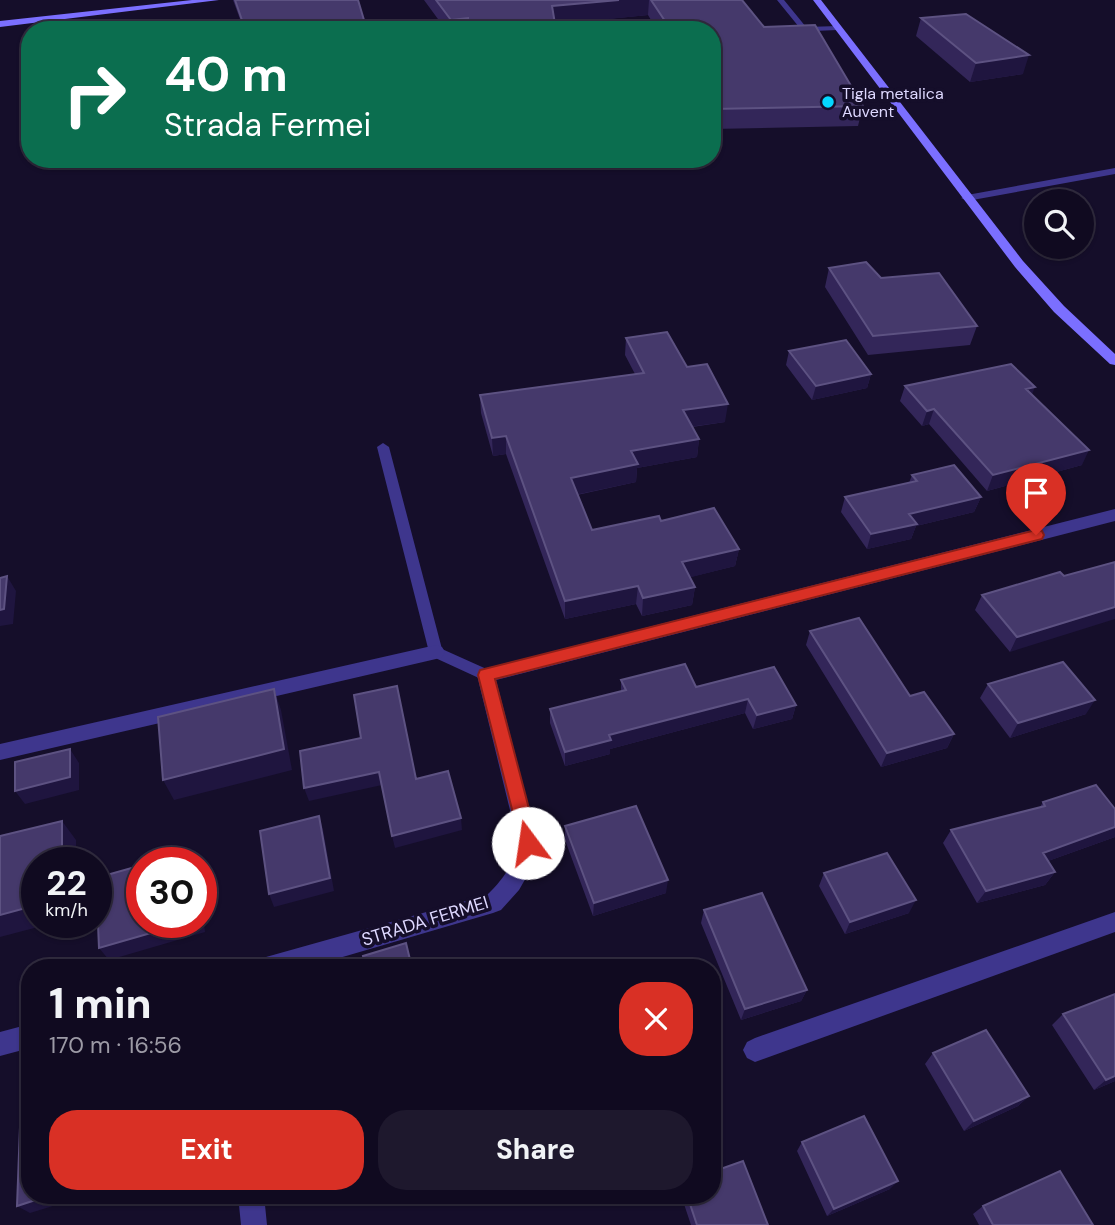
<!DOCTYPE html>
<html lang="en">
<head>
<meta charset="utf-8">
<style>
  body { margin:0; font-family:"DM Sans",sans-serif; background:#1e182d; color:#f1f3f6; height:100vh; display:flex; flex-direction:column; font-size:26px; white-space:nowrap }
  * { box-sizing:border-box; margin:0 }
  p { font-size:23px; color:#9c9aa5 }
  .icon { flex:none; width:38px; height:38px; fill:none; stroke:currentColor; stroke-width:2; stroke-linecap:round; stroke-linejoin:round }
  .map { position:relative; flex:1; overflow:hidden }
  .side { position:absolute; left:21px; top:959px; width:700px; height:245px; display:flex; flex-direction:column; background:#100a20; border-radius:28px; box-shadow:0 2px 5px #0004,0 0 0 2px #302b3e }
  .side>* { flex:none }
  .hud { position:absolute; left:21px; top:21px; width:700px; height:147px; border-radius:28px; box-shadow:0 2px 5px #0004,0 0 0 2px #302b3e; background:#0b6e4f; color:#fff; overflow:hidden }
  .controls { position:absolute; left:1024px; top:189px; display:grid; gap:14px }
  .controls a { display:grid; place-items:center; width:70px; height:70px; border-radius:50%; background:#100a20; box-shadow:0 2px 5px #0004,0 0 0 2px #302b3e; font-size:35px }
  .speed { position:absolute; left:21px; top:847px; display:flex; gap:14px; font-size:35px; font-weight:700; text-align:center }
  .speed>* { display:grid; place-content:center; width:91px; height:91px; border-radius:50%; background:#100a20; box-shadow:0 2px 5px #0004,0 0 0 2px #302b3e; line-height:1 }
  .speed small { font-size:18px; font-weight:400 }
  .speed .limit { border:10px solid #d22; background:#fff; color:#111 }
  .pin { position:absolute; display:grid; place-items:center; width:60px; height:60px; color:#fff; margin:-72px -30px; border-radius:50% 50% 50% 0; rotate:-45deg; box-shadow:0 0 7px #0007 }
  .pin .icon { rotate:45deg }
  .me { position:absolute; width:77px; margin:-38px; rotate:346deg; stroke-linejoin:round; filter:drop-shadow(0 0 5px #0008) }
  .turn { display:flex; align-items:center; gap:24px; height:147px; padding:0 28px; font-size:32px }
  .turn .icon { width:91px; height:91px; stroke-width:2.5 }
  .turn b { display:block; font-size:49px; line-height:60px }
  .round { display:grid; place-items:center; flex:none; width:74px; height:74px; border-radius:28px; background:#1e182d }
  .headline { display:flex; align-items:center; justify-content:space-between; height:119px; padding:0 28px }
  h1 { font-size:42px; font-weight:800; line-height:52px }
  .button { display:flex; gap:14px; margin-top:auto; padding:14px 28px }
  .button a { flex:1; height:80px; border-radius:28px; background:#d93025; color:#fff; font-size:28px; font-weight:800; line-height:80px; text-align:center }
  .button a+a { background:#1e182d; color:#f1f3f6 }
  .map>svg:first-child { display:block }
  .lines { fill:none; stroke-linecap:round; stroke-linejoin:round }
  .lane { fill:#3e368d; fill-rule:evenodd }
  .street { fill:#3e368d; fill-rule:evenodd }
  .secondary { fill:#7b6fff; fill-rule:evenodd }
  .wall { fill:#332659 }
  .shaded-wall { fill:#1f153f }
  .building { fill:#45396b; stroke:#5d5282; stroke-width:2 }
  .route { fill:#d93025; stroke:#8d1f18; stroke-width:2 }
  .poi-dot { fill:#04d7ff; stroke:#150e2a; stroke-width:2.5 }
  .labels { text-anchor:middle; stroke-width:7; stroke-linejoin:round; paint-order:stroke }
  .far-poi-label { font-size:16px; fill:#ded8ff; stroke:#150e2a; text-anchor:start }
  .street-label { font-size:18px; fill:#ded8ff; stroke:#150e2a }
</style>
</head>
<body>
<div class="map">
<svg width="1115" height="1225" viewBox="0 0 1115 1225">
  <rect width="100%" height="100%" fill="#150e2a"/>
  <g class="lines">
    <path class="lane" d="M 777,0 L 784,0 L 806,27 L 838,26 L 842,28 L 838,30 L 788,32 L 788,28 L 799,27 Z
      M 383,443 L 389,447 L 442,649 L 491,671 L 493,675 L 491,679 L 481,679 L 431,656 L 429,652 L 377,447 Z"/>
    <path class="street" d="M 1115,168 L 1115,174 L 967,201 L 961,198 L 967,195 Z
      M 1115,509 L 1115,521 L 496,680 L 538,843 L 531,869 L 519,890 L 501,910 L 493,913 L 305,968 L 255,968 L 258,960 L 266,957 L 487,895 C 503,880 513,865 518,843 L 477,675 L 479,670 Z
      M 436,645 L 442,647 L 445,652 L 442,657 L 436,659 L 0,760 L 0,744 Z
      M 1115,912 L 1115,932 L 755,1062 L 747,1058 L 743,1050 L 747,1042 L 755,1038 Z
      M 30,1024 L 30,1048 L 0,1056 L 0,1032 Z
      M 238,1195 L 264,1195 L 267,1225 L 241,1225 Z"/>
    <path class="secondary" d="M 192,0 L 219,0 L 0,27 L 0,21 Z
      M 813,0 L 821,0 L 1023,261 L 1064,306 L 1115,354 L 1115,365 L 1110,364 L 1054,312 L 1015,267 Z"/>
  </g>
  <path class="wall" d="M 233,0 L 358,0 L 364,20 L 365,30 L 244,30 Z
    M 424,0 L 742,0 L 764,27 L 863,106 L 858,126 L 712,129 L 712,30 L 657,30 L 648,15 L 555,24 L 556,30 L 446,30 Z
    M 921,18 L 1023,74 L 970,82 L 916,36 Z
    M 829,268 L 881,278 L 977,326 L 970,345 L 868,355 L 825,287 Z
    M 626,338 L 687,367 L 725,422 L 692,427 L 699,439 L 697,457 L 637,468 L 636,482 L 577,495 L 592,530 L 661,521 L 739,549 L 735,566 L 690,577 L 695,587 L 692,605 L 642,616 L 636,604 L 565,619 L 506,454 L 493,456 L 481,413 L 480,395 L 635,374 L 625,355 Z
    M 789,351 L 871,374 L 867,388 L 812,400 L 786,365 Z
    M 905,386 L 1032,395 L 1082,465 L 987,491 L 929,424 L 922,426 L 900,401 Z
    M 912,475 L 981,497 L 974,512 L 916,526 L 911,539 L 867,549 L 841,512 L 845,497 L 909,483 Z
    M 1060,572 L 1010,652 L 975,610 L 982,595 Z
    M 810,631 L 954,734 L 947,748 L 881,767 L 806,645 Z
    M 621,680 L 696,687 L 796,705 L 792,719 L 753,729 L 745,713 L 610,749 L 610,754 L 565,766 L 550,723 L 550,709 L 621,692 Z
    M 988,684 L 1086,714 L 1010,738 L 980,698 Z
    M 1043,802 L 1115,837 L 1048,861 L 1055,872 L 1045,885 L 977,903 L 943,843 L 951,830 L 1040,807 Z
    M 565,826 L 666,893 L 593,916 L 565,840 Z
    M 824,873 L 909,913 L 845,934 L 819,886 Z
    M 704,910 L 807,990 L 801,1001 L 741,1020 L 701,923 Z
    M 1063,1014 L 1115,1081 L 1094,1090 L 1052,1025 Z
    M 933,1053 L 1029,1096 L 1018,1106 L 964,1131 L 925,1064 Z
    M 802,1142 L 890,1189 L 827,1216 L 797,1151 Z
    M 681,1195 L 712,1195 L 768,1225 L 691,1225 Z
    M 983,1206 L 1093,1225 L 979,1225 L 973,1214 Z"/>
  <path class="shaded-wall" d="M 619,0 L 649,0 L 648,15 L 552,25 L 552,6 Z
    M 468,18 L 469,30 L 452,30 L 451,20 Z
    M 364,20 L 365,30 L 315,30 L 314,24 Z
    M 313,21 L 315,30 L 245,29 Z
    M 1029,55 L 1023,74 L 970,82 L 976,63 Z
    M 871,374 L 867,388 L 812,400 L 816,386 Z
    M 1035,387 L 1029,402 L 1026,389 Z
    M 728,404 L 725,422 L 681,428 L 683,410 Z
    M 934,409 L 929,424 L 922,426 L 927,411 Z
    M 506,436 L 506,454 L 493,456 L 492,438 Z
    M 699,439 L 697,457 L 637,468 L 636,482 L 570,496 L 571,478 L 631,451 Z
    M 1089,450 L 1082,465 L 987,491 L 993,475 Z
    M 981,497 L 974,512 L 916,526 L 911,539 L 867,549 L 871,534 L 909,514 Z
    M 739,549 L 735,566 L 680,580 L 682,562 Z
    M 7,576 L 16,591 L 13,624 L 0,626 L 0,610 Z
    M 638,586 L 636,604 L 565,619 L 565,601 Z
    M 695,587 L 692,605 L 642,616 L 643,598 Z
    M 1115,607 L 1115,619 L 1010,652 L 1017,637 Z
    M 274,689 L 281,710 L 292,770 L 174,800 L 163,780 Z
    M 748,699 L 745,713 L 610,749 L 610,754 L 565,766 L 565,752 L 609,735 Z
    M 1095,700 L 1086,714 L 1010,738 L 1018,723 Z
    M 796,705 L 792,719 L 753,729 L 757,715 Z
    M 954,734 L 947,748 L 881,767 L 887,753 Z
    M 70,749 L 79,763 L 79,790 L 25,804 L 15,791 Z
    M 379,772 L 382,785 L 309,801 L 304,788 Z
    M 319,816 L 323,829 L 334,891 L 274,907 L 269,894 Z
    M 461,818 L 462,830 L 395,848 L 392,836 Z
    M 62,821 L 76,840 L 76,863 L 62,863 Z
    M 1115,827 L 1115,837 L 1034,866 L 1043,853 Z
    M 190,852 L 196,863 L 191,863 Z
    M 1055,872 L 1045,885 L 977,903 L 986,891 Z
    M 668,880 L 666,893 L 593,916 L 594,903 Z
    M 201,900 L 205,932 L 109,960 L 99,948 L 189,922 L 201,922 Z
    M 916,900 L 909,913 L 845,934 L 850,922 Z
    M 37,905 L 37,922 L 57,922 L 0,937 L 0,915 Z
    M 807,990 L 801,1001 L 741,1020 L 745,1009 Z
    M 1115,1076 L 1115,1081 L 1094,1090 L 1106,1080 Z
    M 1029,1096 L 1018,1106 L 964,1131 L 974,1121 Z
    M 898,1181 L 890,1189 L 827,1216 L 834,1209 Z
    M 51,1195 L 89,1195 L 30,1213 L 17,1206 Z"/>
  <path class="building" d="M 235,0 L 358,0 L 364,20 L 314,24 L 313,21 L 245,29 Z
    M 436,0 L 619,0 L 552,6 L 556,30 L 468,30 L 468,18 L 451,20 Z
    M 651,0 L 742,0 L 764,27 L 815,25 L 863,106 L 712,109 L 712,30 L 671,30 Z
    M 966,14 L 1029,55 L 976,63 L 921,18 Z
    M 866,262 L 881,278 L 939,273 L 977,326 L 873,336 L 829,268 Z
    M 667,332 L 687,367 L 707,364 L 728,404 L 683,410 L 699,439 L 631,451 L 638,464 L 571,478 L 592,530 L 659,516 L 661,521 L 714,508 L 739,549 L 682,562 L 695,587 L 643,598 L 638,586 L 565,601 L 506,436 L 492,438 L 480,395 L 644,373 L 626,338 Z
    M 846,340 L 871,374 L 816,386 L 789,351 Z
    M 1011,364 L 1035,387 L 1026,389 L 1089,450 L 993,475 L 934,409 L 927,411 L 905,386 Z
    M 954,465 L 981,497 L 909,514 L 917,524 L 871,534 L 845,497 L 917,481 L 912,475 Z
    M 1115,562 L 1115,607 L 1017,637 L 982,595 L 1060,572 L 1064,576 Z
    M 7,576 L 4,609 L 0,610 L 0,578 Z
    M 859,618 L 910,696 L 924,692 L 954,734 L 887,753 L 810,631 Z
    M 1063,662 L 1095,700 L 1018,723 L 988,684 Z
    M 685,664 L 696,687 L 774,667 L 796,705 L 757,715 L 748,699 L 609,735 L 611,740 L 565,752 L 550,709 L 626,690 L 621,680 Z
    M 397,686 L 416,779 L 448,771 L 461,818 L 392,836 L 379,772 L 304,788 L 300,751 L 361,738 L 354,695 Z
    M 274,689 L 284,749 L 163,780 L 158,717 Z
    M 70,749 L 70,777 L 15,791 L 15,762 Z
    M 1096,785 L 1115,809 L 1115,827 L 1043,853 L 1055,872 L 986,891 L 951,830 L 1045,806 L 1043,802 Z
    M 636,806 L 668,880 L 594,903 L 565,826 Z
    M 319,816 L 330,878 L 269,894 L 260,831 Z
    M 62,821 L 62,863 L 37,863 L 37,905 L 0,915 L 0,836 Z
    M 190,852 L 191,863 L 151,863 Z
    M 887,853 L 916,900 L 850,922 L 824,873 Z
    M 142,865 L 142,922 L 189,922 L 99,948 L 96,878 Z
    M 762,893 L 807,990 L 745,1009 L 704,910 Z
    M 406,943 L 412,968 L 366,968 L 363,956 Z
    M 1115,994 L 1115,1076 L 1106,1080 L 1063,1014 Z
    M 986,1030 L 1029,1096 L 974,1121 L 933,1053 Z
    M 864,1116 L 898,1181 L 834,1209 L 802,1142 Z
    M 30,1124 L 30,1195 L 51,1195 L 17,1206 L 20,1127 Z
    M 743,1161 L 768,1225 L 697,1225 L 687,1195 L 712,1195 L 712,1172 Z
    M 1060,1171 L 1093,1225 L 993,1225 L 983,1206 Z"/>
  <path class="route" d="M 1036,530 L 1042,531 L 1044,535 L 1042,539 L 495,679 L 538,843 L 535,849 L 528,851 L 522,849 L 478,675 L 480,670 Z"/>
  <circle class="poi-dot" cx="828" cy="102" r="7"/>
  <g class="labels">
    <g class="far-poi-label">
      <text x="842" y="99">Tigla metalica<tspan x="842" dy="18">Auvent</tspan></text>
    </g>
    <g class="street-label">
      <text transform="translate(425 921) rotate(-17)" y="6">STRADA FERMEI</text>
    </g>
  </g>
</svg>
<div class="controls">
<a><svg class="icon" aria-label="search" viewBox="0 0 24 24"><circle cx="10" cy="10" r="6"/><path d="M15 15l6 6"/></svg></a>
</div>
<div class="speed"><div>22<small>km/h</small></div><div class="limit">30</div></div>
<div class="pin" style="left:1036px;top:535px;background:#d93025"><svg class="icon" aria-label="arrive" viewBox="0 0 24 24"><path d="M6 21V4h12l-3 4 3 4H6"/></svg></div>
<svg class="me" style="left:528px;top:843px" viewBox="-20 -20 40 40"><circle r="19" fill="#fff"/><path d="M0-13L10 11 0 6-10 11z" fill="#d93025"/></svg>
<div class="hud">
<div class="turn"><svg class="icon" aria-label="right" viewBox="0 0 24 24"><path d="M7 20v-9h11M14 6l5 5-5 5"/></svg><div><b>40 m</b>Strada Fermei</div></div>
</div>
<section class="side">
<div class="headline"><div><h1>1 min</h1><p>170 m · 16:56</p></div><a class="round" style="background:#d93025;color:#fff"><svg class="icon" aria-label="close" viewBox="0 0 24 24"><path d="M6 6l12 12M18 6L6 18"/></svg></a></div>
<div class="button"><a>Exit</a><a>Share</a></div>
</section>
</div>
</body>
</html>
